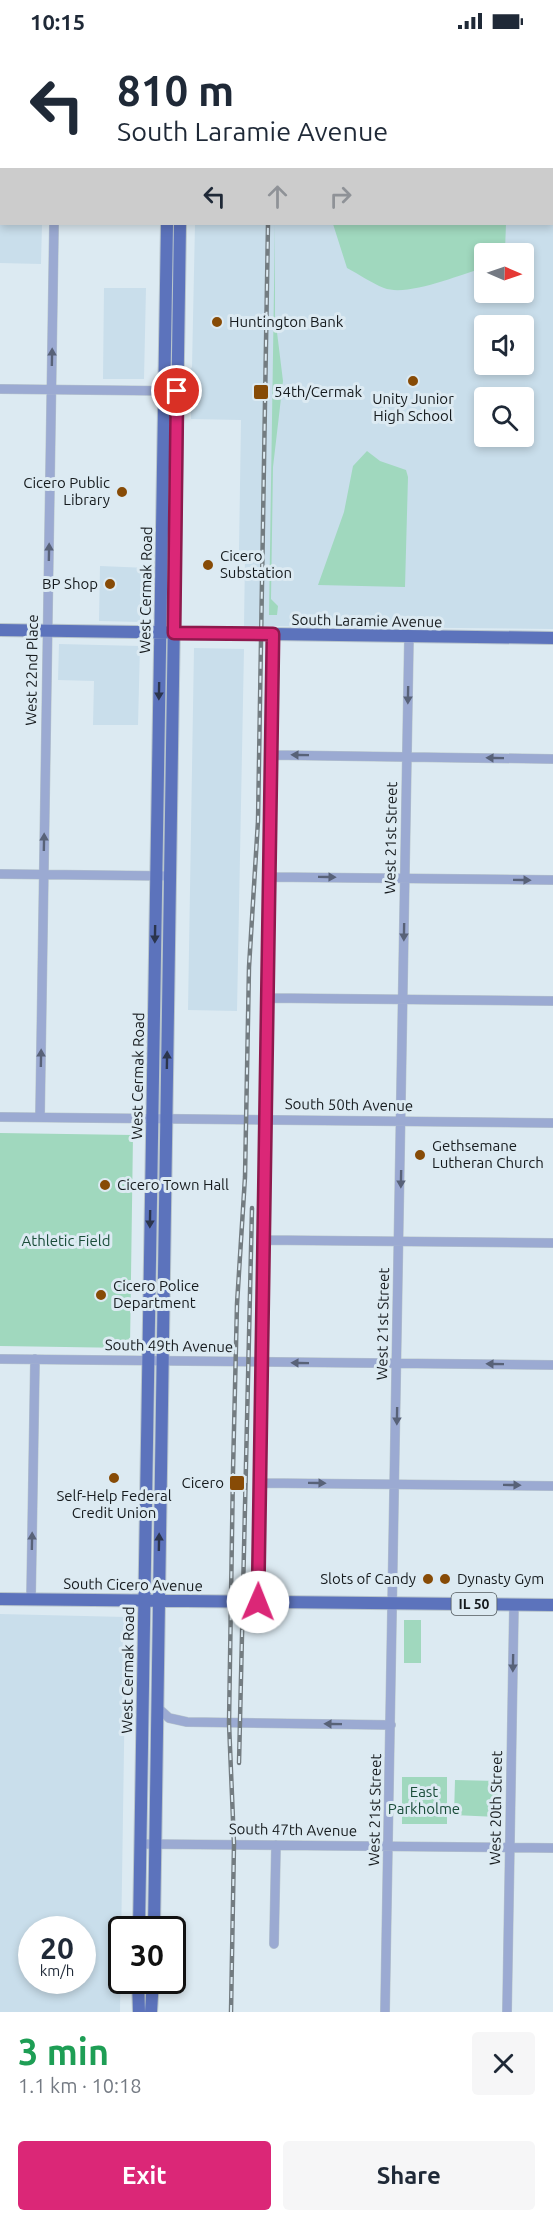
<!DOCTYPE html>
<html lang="en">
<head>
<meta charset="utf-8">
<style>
  body { margin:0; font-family:Ubuntu,sans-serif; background:#f6f6f7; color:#1f2937; height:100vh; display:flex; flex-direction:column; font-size:22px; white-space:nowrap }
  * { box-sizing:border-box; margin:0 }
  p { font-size:20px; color:#747a83 }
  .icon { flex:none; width:33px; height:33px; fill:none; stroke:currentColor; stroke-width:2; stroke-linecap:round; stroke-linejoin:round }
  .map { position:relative; height:1970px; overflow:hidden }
  .sheet { display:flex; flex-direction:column; background:#fff; flex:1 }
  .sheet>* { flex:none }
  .banner { position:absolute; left:0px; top:0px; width:554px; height:183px; box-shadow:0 3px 9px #0003; background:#fff; color:#1f2937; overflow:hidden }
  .needle { width:39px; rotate:92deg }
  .tools { position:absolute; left:474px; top:201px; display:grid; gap:12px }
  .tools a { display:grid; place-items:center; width:60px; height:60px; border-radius:6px; background:#fff; box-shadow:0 3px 9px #0003; font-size:30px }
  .speed { position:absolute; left:18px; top:1874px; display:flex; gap:12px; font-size:30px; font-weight:700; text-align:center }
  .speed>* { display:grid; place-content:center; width:78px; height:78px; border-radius:50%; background:#fff; box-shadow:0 3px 9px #0003; line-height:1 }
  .speed small { font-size:15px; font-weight:400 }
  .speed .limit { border:3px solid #111; border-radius:9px; background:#fff; color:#111 }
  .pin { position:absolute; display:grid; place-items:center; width:51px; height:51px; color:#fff; margin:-26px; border:3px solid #fff; border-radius:50%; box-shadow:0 2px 6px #0007 }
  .me { position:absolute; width:66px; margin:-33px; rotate:1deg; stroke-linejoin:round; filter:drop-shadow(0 0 4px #0008) }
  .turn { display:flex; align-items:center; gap:21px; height:126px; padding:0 18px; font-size:27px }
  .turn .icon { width:78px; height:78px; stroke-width:2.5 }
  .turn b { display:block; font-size:42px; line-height:51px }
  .lanes { display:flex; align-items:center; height:57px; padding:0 18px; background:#0003; justify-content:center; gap:30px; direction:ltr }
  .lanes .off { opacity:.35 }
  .round { display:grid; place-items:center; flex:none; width:63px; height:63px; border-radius:6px; background:#f6f6f7 }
  .head { display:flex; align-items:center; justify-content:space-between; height:102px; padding:0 18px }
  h1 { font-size:36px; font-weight:700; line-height:45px; color:#1e9e55 }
  .cta { display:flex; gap:12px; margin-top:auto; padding:12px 18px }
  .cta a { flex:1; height:69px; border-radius:6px; background:#db2777; color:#fff; font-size:24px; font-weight:700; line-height:69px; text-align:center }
  .cta a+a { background:#f6f6f7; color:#1f2937 }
  .status { display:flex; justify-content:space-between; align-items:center; height:42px; padding:0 30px; background:#fff; direction:ltr }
  .status svg { height:16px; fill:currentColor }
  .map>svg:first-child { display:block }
  .built { fill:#c9deeb; fill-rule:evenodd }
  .green { fill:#a0d8be }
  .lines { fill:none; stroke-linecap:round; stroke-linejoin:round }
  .minor-casing { stroke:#b8c5cc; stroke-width:10 }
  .major-casing { stroke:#b8c5cc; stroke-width:14 }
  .minor { stroke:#9baad2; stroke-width:9 }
  .major { stroke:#5c73bc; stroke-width:12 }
  .rail-casing { stroke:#737c81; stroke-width:4.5 }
  .rail { stroke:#dceaf2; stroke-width:2; stroke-dasharray:7; stroke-linecap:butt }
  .oneway { fill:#586278 }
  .oneway2 { fill:#2b354d }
  .route-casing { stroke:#8e194d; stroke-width:15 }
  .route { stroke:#db2777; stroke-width:10 }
  .poi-dot { fill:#874b06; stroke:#dceaf2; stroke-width:2 }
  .labels { text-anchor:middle; stroke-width:6; stroke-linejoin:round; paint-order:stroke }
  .shield { fill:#dceaf2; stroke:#51595e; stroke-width:1.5 }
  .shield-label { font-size:14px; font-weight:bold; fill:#161b1e }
  .poi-label { font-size:15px; fill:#161b1e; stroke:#dceaf2; text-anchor:start }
  .street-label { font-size:15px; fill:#161b1e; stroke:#dceaf2 }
  .park-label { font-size:15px; fill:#1a4d3a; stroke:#dceaf2 }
</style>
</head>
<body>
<div class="status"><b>10:15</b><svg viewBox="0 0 49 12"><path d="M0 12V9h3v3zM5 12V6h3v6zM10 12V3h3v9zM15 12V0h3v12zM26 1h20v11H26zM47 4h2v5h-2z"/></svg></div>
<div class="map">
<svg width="553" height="1970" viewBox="0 0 553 1970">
  <rect width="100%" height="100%" fill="#dceaf2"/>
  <path class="built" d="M 0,116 L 2,182 L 42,182 L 41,222 L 0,221 Z
    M 553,118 L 553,587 L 244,584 L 245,514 L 239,510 L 241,378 L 191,377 L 191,366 L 182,363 L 182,337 L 187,336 L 187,331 L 192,325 L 195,182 L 552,182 ZM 484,212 L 524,212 L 524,250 L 484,250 ZM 484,284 L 524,284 L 524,322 L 484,322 ZM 484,356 L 524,356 L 524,394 L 484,394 Z
    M 104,246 L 146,246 L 144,337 L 103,337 Z
    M 100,524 L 148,526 L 147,570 L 140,575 L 140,580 L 99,579 Z
    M 59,602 L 140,604 L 138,683 L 93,683 L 94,639 L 58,638 Z
    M 194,606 L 244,607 L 237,969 L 188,968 Z
    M 0,1572 L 126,1575 L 120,1970 L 0,1970 ZM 32,1887 L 82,1887 L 82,1938 L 32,1938 Z"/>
  <path class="green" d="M 275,182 L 275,274 L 283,339 L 273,425 L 271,557 L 278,564 L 277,573 L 269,573 Z
    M 333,182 L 506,182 L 505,208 L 484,212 L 483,226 C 459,233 407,255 384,246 C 371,241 359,232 347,226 Z
    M 367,409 L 380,419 L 406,428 L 408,435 L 405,545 L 318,543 L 344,470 L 353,424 Z
    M 0,1091 L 133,1093 L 130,1306 L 0,1304 Z
    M 404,1578 L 421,1578 L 421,1621 L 404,1621 Z
    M 402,1735 L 447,1735 L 447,1782 L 402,1782 Z
    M 455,1738 L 498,1739 L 497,1775 L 454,1773 Z"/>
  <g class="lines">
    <g class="minor-casing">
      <path id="minor" d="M 56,2 L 57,0
        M 0,105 L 2,105
        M 552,113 L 553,113
        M 0,347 L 177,349
        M 271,713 L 553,717
        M 0,832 L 170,834
        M 269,835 L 553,838
        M 267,956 L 553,959
        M 0,1075 L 553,1081
        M 40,1075 L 54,182
        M 263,1198 L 553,1201
        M 0,1317 L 553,1323
        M 259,1441 L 553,1444
        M 31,1557 L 35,1317
        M 258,1560 L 273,593
        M 157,1665 L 169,1676 L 187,1680 L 391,1683
        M 140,1802 L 553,1806
        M 274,1902 L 276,1803
        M 385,1970 L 409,594
        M 507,1970 L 514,1562"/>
    </g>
    <g class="major-casing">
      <path id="major" d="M 169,2 L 169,0
        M 183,2 L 183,0
        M 0,588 L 553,596
        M 0,1557 L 553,1563
        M 139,1887 L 167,182
        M 154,1887 L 180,182
        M 138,1938 L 139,1970
        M 151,1970 L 153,1938"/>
    </g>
    <use href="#minor" class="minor"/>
    <use href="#major" class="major"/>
    <g class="rail-casing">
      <path id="rail" d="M 239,1721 L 252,1166
        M 231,1970 L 234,1802 L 229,1681 L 233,1429 L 237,1262 L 245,1135 L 249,925 L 258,779 L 268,182"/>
    </g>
    <use href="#rail" class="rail"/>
  </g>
  <defs><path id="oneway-solid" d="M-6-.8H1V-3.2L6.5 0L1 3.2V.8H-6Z" transform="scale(1.5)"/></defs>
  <g class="oneway">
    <use href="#oneway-solid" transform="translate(52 315) rotate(-89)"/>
    <use href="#oneway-solid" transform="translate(49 510) rotate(-89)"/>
    <use href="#oneway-solid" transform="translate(408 653) rotate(91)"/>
    <use href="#oneway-solid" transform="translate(300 713) rotate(-179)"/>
    <use href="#oneway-solid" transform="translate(495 716) rotate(-179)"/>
    <use href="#oneway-solid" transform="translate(44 800) rotate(-89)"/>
    <use href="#oneway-solid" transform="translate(327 835) rotate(1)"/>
    <use href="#oneway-solid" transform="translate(522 838) rotate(1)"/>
    <use href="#oneway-solid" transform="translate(404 890) rotate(91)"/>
    <use href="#oneway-solid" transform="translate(41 1016) rotate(-89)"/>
    <use href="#oneway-solid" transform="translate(401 1137) rotate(91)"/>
    <use href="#oneway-solid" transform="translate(300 1321) rotate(-179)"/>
    <use href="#oneway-solid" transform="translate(495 1322) rotate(-179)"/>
    <use href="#oneway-solid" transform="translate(397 1374) rotate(91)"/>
    <use href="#oneway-solid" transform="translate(317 1441) rotate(1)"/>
    <use href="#oneway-solid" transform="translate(512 1443) rotate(1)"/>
    <use href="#oneway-solid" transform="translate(32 1499) rotate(-89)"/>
    <use href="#oneway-solid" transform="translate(513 1621) rotate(91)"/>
    <use href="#oneway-solid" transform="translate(333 1682) rotate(-179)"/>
  </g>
  <g class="oneway2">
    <use href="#oneway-solid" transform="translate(159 649) rotate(91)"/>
    <use href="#oneway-solid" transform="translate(155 892) rotate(91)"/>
    <use href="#oneway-solid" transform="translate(167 1018) rotate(-89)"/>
    <use href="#oneway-solid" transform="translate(150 1177) rotate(91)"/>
    <use href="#oneway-solid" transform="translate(159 1500) rotate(-89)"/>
  </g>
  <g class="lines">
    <g class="route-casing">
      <path id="route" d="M 177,349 L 174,591 L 273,592 L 258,1560"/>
    </g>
    <use href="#route" class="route"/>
  </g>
  <g class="poi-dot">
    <circle cx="217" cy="280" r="6"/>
    <circle cx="413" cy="339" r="6"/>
    <rect x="253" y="342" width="16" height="16" rx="3"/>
    <circle cx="122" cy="450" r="6"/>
    <circle cx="208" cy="523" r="6"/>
    <circle cx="110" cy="542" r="6"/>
    <circle cx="420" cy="1113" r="6"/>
    <circle cx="105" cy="1143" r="6"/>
    <circle cx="101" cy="1253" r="6"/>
    <circle cx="114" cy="1436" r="6"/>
    <rect x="229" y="1433" width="16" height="16" rx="3"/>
    <circle cx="428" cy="1537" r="6"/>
    <circle cx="445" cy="1537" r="6"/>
  </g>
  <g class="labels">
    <rect class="shield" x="451.5" y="1551" width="45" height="22" rx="4.5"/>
    <g class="shield-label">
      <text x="474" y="1567">IL 50</text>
    </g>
    <g class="poi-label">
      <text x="229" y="285">Huntington Bank</text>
      <text x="274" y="355">54th/Cermak</text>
      <text x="413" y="362" text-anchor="middle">Unity Junior<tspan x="413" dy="17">High School</tspan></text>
      <text x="110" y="446" text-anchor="end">Cicero Public<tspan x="110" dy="17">Library</tspan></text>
      <text x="220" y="519">Cicero<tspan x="220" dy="17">Substation</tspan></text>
      <text x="98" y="547" text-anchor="end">BP Shop</text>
      <text x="432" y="1109">Gethsemane<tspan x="432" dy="17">Lutheran Church</tspan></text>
      <text x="117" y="1148">Cicero Town Hall</text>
      <text x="113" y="1249">Cicero Police<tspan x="113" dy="17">Department</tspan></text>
      <text x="224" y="1446" text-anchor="end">Cicero</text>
      <text x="114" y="1459" text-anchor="middle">Self-Help Federal<tspan x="114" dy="17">Credit Union</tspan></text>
      <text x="416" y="1542" text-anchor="end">Slots of Candy</text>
      <text x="457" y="1542">Dynasty Gym</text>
    </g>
    <g class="street-label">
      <text transform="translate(146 548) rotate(-89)" y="5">West Cermak Road</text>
      <text transform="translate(367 579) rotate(1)" y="5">South Laramie Avenue</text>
      <text transform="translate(32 628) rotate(-89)" y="5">West 22nd Place</text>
      <text transform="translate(391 796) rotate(-89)" y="5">West 21st Street</text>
      <text transform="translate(138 1034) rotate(-89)" y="5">West Cermak Road</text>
      <text transform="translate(349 1063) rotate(1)" y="5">South 50th Avenue</text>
      <text transform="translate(383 1282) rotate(-89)" y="5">West 21st Street</text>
      <text transform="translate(169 1304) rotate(1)" y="5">South 49th Avenue</text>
      <text transform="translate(133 1543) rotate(1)" y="5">South Cicero Avenue</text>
      <text transform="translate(128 1628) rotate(-89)" y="5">West Cermak Road</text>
      <text transform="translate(496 1766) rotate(-89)" y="5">West 20th Street</text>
      <text transform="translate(375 1768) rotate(-89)" y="5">West 21st Street</text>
      <text transform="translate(293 1788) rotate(1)" y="5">South 47th Avenue</text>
    </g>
    <g class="park-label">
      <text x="66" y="1204">Athletic Field</text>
      <text x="424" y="1755">East<tspan x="424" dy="17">Parkholme</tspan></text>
    </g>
  </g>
</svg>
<div class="tools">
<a><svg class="needle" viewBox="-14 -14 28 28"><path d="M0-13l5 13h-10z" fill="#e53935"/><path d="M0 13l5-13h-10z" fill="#747a83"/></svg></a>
<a><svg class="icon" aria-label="sound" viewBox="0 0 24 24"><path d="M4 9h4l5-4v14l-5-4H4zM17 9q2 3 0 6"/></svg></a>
<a><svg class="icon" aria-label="search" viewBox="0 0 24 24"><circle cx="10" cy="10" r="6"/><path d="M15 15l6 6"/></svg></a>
</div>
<div class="speed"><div>20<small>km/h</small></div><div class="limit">30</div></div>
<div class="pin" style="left:177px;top:349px;background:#d93025"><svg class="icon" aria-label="arrive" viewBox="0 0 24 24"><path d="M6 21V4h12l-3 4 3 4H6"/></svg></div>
<svg class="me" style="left:258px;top:1560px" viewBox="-20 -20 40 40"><circle r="19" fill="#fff"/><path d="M0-13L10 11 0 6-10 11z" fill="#db2777"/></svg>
<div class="banner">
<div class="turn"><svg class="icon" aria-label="left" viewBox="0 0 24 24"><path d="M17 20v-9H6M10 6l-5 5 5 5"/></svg><div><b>810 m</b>South Laramie Avenue</div></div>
<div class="lanes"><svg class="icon" aria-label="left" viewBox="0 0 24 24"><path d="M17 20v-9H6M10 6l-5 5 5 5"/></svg><svg class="icon off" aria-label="ahead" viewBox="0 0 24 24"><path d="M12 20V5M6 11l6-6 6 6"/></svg><svg class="icon off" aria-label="right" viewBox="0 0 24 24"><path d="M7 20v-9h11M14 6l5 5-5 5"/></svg></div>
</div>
</div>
<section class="sheet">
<div class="head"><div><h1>3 min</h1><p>1.1 km · 10:18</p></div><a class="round"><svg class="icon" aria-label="close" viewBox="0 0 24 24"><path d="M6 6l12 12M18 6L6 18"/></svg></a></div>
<div class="cta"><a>Exit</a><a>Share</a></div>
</section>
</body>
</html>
